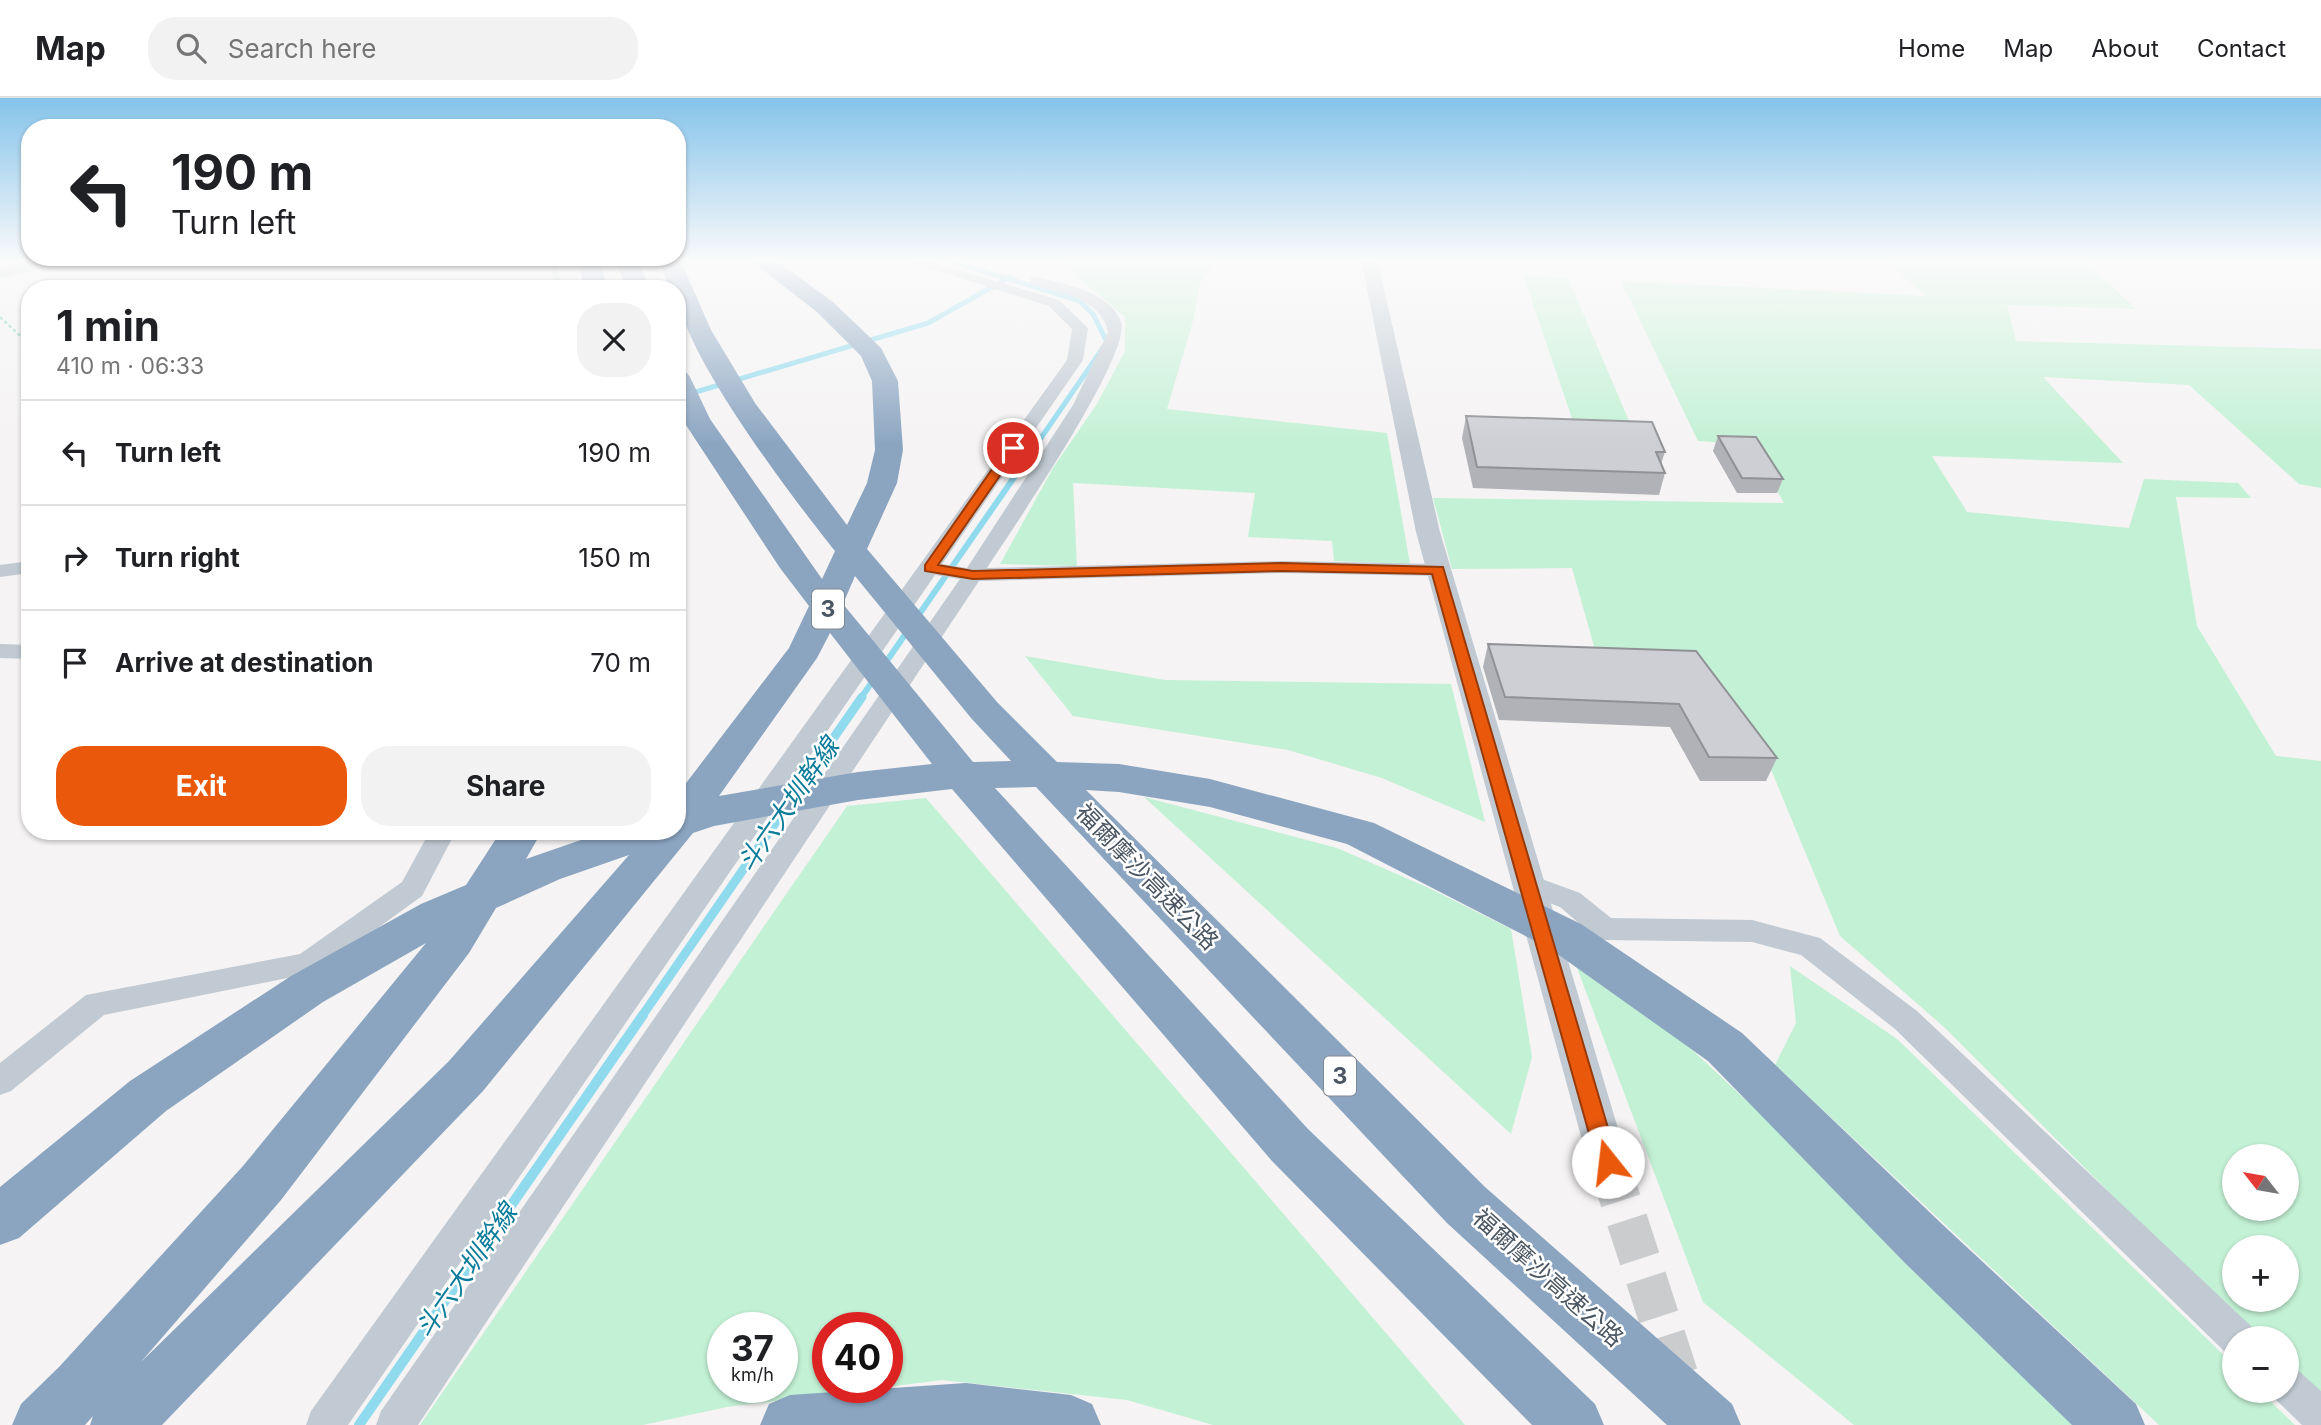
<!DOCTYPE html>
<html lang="en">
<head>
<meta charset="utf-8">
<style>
  body { margin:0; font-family:Inter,"Noto Sans TC",sans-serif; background:#f2f2f2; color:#202124; height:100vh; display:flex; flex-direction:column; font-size:26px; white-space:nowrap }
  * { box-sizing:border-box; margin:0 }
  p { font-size:23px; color:#757577 }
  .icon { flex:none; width:38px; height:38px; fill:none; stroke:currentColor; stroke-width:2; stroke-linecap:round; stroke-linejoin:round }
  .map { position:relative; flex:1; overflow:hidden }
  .side { position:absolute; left:21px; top:182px; width:665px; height:560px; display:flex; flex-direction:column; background:#fff; border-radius:28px; box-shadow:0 2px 5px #0004 }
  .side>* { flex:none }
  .guide { position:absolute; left:21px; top:21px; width:665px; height:147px; border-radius:28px; box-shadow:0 2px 5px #0004; background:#fff; color:#202124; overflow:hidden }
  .needle { width:46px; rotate:301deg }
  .fabs { position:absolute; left:2222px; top:1046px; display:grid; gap:14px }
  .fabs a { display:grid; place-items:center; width:77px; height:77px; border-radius:50%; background:#fff; box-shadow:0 2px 5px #0004; font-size:35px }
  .speed { position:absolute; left:707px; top:1214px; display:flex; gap:14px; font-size:35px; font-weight:700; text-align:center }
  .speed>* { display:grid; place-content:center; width:91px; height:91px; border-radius:50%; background:#fff; box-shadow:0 2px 5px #0004; line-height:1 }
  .speed small { font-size:18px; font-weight:400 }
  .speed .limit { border:10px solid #d22; background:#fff; color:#111 }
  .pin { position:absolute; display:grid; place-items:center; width:60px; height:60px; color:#fff; margin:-30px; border:4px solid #fff; border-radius:50%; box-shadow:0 2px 7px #0007 }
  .me { position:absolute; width:77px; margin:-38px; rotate:344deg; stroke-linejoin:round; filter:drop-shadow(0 0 5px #0008) }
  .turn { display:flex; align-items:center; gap:24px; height:147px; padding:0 35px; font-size:32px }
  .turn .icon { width:91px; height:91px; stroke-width:2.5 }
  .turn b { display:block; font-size:49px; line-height:60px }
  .round { display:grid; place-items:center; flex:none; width:74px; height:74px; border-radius:28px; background:#f2f2f2 }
  .overview { display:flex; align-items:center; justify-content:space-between; height:119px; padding:0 35px }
  h1 { font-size:42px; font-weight:700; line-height:52px }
  .cta { display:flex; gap:14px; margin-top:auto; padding:14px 35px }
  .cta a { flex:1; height:80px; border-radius:28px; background:#ea580c; color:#fff; font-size:28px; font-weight:700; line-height:80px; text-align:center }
  .cta a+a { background:#f2f2f2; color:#202124 }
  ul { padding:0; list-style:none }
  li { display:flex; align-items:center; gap:21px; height:105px; padding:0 35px; border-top:2px solid #e0e0e0 }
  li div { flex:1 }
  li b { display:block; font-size:26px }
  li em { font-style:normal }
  header { display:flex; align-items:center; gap:42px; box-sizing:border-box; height:98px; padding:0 35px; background:#fff; border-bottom:2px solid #e0e0e0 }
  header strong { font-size:33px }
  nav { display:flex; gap:38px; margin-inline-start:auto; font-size:24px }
  .search { width:490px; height:63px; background:#f2f2f2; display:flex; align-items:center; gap:18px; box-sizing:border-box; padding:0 24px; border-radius:28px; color:#757577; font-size:26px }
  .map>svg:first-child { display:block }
  .green { fill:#c3f1d5; fill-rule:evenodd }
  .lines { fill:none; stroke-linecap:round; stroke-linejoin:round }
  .stream-far3 { stroke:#90daee; stroke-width:5 }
  .stream-far2 { stroke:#90daee; stroke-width:6 }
  .stream-far1 { stroke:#90daee; stroke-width:9 }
  .stream { stroke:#90daee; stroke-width:10 }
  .tertiary-tunnel { stroke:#caccce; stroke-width:41; stroke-dasharray:41 20; stroke-linecap:butt }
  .path { stroke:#7ad0a6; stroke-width:2.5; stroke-dasharray:3.5 2.5; stroke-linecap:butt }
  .service { fill:#c1cad2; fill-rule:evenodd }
  .minor { fill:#c1cad2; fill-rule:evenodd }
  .tertiary { fill:#c1cad2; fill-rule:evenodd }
  .motorway { fill:#8ba5c1; fill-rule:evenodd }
  .wall { fill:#b0b2b7 }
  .building { fill:#cdcfd5; stroke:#909195; stroke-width:2 }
  .route { fill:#ea580c; stroke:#983908; stroke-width:2 }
  .labels { text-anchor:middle; stroke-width:5; stroke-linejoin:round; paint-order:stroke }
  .shield { fill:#fff; stroke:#808990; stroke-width:2 }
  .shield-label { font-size:23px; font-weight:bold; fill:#4a5661 }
  .street-label { font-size:24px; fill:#4a5661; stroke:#fff }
  .water-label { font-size:26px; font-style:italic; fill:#0c7c9b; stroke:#fff }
</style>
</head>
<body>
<header>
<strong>Map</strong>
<div class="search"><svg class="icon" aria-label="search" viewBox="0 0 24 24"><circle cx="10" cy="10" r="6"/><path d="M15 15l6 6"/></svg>Search here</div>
<nav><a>Home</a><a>Map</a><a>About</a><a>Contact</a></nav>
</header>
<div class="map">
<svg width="2321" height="1327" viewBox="0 0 2321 1327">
  <rect width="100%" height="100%" fill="#f5f3f3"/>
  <path class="green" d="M 1057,161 L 1220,161 L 1200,185 L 1193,223 L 1167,311 L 1387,335 L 1410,466 L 1334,463 L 1332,443 L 1248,439 L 1255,395 L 1073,385 L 1077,468 L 1000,466 L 1053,370 L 1097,306 L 1125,253 L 1125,219 Z
    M 1883,161 L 2083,161 L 2136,211 L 2007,207 L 2016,243 L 2321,251 L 2321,390 L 2299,386 L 2189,287 L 2043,279 L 2123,365 L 1932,358 L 1967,414 L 2129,430 L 2144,381 L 2238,385 L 2251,400 L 2176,399 L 2197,528 L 2276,658 L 2321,663 L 2321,1305 L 2287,1272 L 2287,1241 L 2256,1241 L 1944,929 L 1840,838 L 1772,674 L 1694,567 L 1599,566 L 1572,470 L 1452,471 L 1433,400 L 1784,405 L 1751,347 L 1698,343 L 1621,183 L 1926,198 ZM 2235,1059 L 2287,1059 L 2287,1111 L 2235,1111 ZM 2235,1150 L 2287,1150 L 2287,1202 L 2235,1202 Z
    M 1523,177 L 1568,180 L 1635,337 L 1577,335 Z
    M 1025,558 L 1165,582 L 1451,586 L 1485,724 L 1382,680 L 1288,652 L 1073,618 Z
    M 1144,699 L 1337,750 L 1429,790 L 1511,831 L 1532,959 L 1511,1036 Z
    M 926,700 L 1465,1327 L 1213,1327 L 1127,1302 L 942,1282 L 887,1289 L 887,1230 L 828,1230 L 828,1290 L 883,1290 L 727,1309 L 643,1327 L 420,1327 L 847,708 ZM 723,1230 L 782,1230 L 782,1290 L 723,1290 Z
    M 1574,862 L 1658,920 L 1893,1139 L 2073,1327 L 1854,1327 L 1703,1204 Z
    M 1790,868 L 1897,941 L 2235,1268 L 2235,1293 L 2260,1293 L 2295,1327 L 2159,1327 L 1775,967 L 1796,925 Z"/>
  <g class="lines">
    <path class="stream-far3" d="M 944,161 L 1080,203 L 1093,216 L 1107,244 L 1032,353
      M 689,296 L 928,225 L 1010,179"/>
    <path class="stream-far2" d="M 884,567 L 1033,352
      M 861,600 L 876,578"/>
    <path class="stream-far1" d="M 798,691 L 862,599
      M 642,918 L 787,708"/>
    <path class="stream" d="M 359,1327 L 643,917"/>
    <path class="tertiary-tunnel" d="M 1608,1064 L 1694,1327"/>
    <path class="path" d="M 0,219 L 30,247"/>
    <path class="service" d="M 550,161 L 556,161 L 562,191 L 554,191 Z"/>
    <path class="minor" d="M 901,161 L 921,161 L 1059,202 L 1088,230 L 1083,262 L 942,466 L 967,470 L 1073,307 L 1108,234 C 1101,199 1060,196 1030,186 L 1030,180 L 1035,179 C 1062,185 1111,194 1121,224 C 1132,257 1011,433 987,470 L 1282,463 L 1438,466 L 1448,472 L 1438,478 L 1282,475 L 979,483 L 418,1327 L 376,1327 L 381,1313 L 960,481 L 935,477 L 348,1327 L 306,1327 L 311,1313 L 1067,262 L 1072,231 L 1049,208 Z
      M 30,463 L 30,475 L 0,479 L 0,467 Z
      M 0,546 L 30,547 L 30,561 L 0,560 Z
      M 430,733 L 456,733 L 422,798 L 317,874 L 104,917 L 11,993 L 0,997 L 0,965 L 86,897 L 300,856 L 402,784 Z
      M 1528,776 L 1580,795 L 1611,820 L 1752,822 L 1820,840 L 1917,913 L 2251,1228 L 2256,1241 L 2235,1241 L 2235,1258 L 2225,1254 L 1895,931 L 1801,857 L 1752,844 L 1605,842 L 1595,839 L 1560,809 L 1518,793 L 1514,786 L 1518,779 Z
      M 2287,1268 L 2300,1274 L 2321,1293 L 2321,1327 L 2302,1327 L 2274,1300 L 2271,1293 L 2287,1293 Z"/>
    <path class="tertiary" d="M 42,161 L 71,161 L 69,165 L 0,180 L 0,170 Z
      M 1361,161 L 1377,161 L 1440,434 L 1628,1064 L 1622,1077 L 1608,1082 L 1594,1077 L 1588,1064 L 1416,434 Z"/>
    <path class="motorway" d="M 578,161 L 600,161 L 607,191 L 584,191 Z
      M 615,161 L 637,161 L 650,191 L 627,191 Z
      M 658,161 L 680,161 L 711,232 L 755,305 L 847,427 L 867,385 L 875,352 L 872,283 L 861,258 L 817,214 L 749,161 L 774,161 L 833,204 L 881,250 L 898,283 L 903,352 L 897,385 L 867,451 L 997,604 L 1057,664 L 1119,666 L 1210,681 L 1374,725 L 1581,826 L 1742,935 L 1943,1127 L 2136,1306 L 2145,1327 L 2072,1327 L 1905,1165 L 1708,963 L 1549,850 L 1347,746 L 1210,709 L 1119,694 L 1086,692 L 1485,1089 L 1732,1306 L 1741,1327 L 1667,1327 L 1447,1125 L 1036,689 L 995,690 L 1308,1031 L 1595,1306 L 1604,1327 L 1532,1327 L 1272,1063 L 952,691 L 858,702 L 714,728 L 693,735 L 483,993 L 162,1327 L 90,1327 L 93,1318 L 85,1327 L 12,1327 L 21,1306 L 59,1269 L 243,1068 L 426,845 L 323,904 L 166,1013 L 19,1140 L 0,1147 L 0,1089 L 130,983 L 291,878 L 421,806 L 466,787 L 501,733 L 542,733 L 526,761 L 607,733 L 677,733 L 677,697 L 789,550 L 809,508 L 780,470 L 682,321 L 677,309 L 677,271 L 686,274 L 690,279 L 710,321 L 822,481 L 835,453 C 795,403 677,249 677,191 L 670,191 ZM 855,478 L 971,620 L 1011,663 L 973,664 L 843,506 ZM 830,535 L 932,666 L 858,674 L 719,698 L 817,560 ZM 629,757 L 449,963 L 141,1264 L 281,1102 L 469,855 L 496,810 L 560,781 Z
      M 966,1285 L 1071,1297 L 1092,1306 L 1101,1327 L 760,1327 L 769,1306 L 790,1297 Z"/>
  </g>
  <path class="wall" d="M 1466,318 L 1665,354 L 1661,366 L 1665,375 L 1659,397 L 1473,390 L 1462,340 Z
    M 1718,338 L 1783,381 L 1777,395 L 1737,395 L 1713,353 Z
    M 1488,546 L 1696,553 L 1777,660 L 1766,683 L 1700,683 L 1670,629 L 1499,622 L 1483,569 Z"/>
  <path class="building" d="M 1466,318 L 1652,324 L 1665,354 L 1656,354 L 1665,375 L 1477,369 Z
    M 1718,338 L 1756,339 L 1783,381 L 1742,380 Z
    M 1488,546 L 1696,553 L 1777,660 L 1709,659 L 1679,606 L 1505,599 Z"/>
  <linearGradient id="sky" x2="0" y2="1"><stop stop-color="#85c3ea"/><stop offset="0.47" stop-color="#fafafa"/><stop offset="1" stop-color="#fafafa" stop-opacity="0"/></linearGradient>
  <rect width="2321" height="346" fill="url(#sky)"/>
  <path class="route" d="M 1013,346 L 1019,350 L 938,467 L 973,473 L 1282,465 L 1443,469 L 1618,1064 L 1615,1071 L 1608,1073 L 1600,1071 L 1597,1064 L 1432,476 L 1282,473 L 973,481 L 925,473 L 925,467 L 1009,347 Z"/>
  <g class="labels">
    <g class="shield">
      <rect x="812" y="491.5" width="32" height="39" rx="5"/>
      <rect x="1324" y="958.5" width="32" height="39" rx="5"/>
    </g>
    <g class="shield-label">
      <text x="828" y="519">3</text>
      <text x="1340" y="986">3</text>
    </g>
    <g class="street-label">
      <text transform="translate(1147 779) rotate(46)" y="8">福爾摩沙高速公路</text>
      <text transform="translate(1548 1180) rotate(42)" y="8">福爾摩沙高速公路</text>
    </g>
    <g class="water-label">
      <text transform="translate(788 707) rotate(-55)" y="9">斗六大圳幹線</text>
      <text transform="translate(466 1173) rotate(-55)" y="9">斗六大圳幹線</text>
    </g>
  </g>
</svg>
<div class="fabs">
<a><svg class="needle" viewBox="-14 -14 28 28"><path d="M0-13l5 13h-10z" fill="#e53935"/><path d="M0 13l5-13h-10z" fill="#757577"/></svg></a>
<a>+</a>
<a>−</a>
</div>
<div class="speed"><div>37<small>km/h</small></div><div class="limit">40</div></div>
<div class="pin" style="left:1013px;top:350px;background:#d93025"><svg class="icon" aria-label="arrive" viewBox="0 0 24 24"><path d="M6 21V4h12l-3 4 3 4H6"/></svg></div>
<svg class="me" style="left:1608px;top:1064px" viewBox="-20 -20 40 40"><circle r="19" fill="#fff"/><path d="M0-13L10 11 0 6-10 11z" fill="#ea580c"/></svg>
<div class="guide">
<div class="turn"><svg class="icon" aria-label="left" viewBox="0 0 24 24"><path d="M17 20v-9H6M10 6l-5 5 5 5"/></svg><div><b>190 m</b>Turn left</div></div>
</div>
<section class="side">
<div class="overview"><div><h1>1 min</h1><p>410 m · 06:33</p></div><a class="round"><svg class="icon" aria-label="close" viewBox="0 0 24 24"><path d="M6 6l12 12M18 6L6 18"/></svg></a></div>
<ul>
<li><svg class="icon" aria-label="left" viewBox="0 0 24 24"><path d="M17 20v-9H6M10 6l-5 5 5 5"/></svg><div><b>Turn left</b></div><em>190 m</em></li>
<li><svg class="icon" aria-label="right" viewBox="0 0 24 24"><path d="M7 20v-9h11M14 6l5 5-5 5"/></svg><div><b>Turn right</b></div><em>150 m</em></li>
<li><svg class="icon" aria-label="arrive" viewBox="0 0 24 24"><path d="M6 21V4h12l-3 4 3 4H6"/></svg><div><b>Arrive at destination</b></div><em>70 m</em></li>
</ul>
<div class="cta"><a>Exit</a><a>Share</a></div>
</section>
</div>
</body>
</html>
